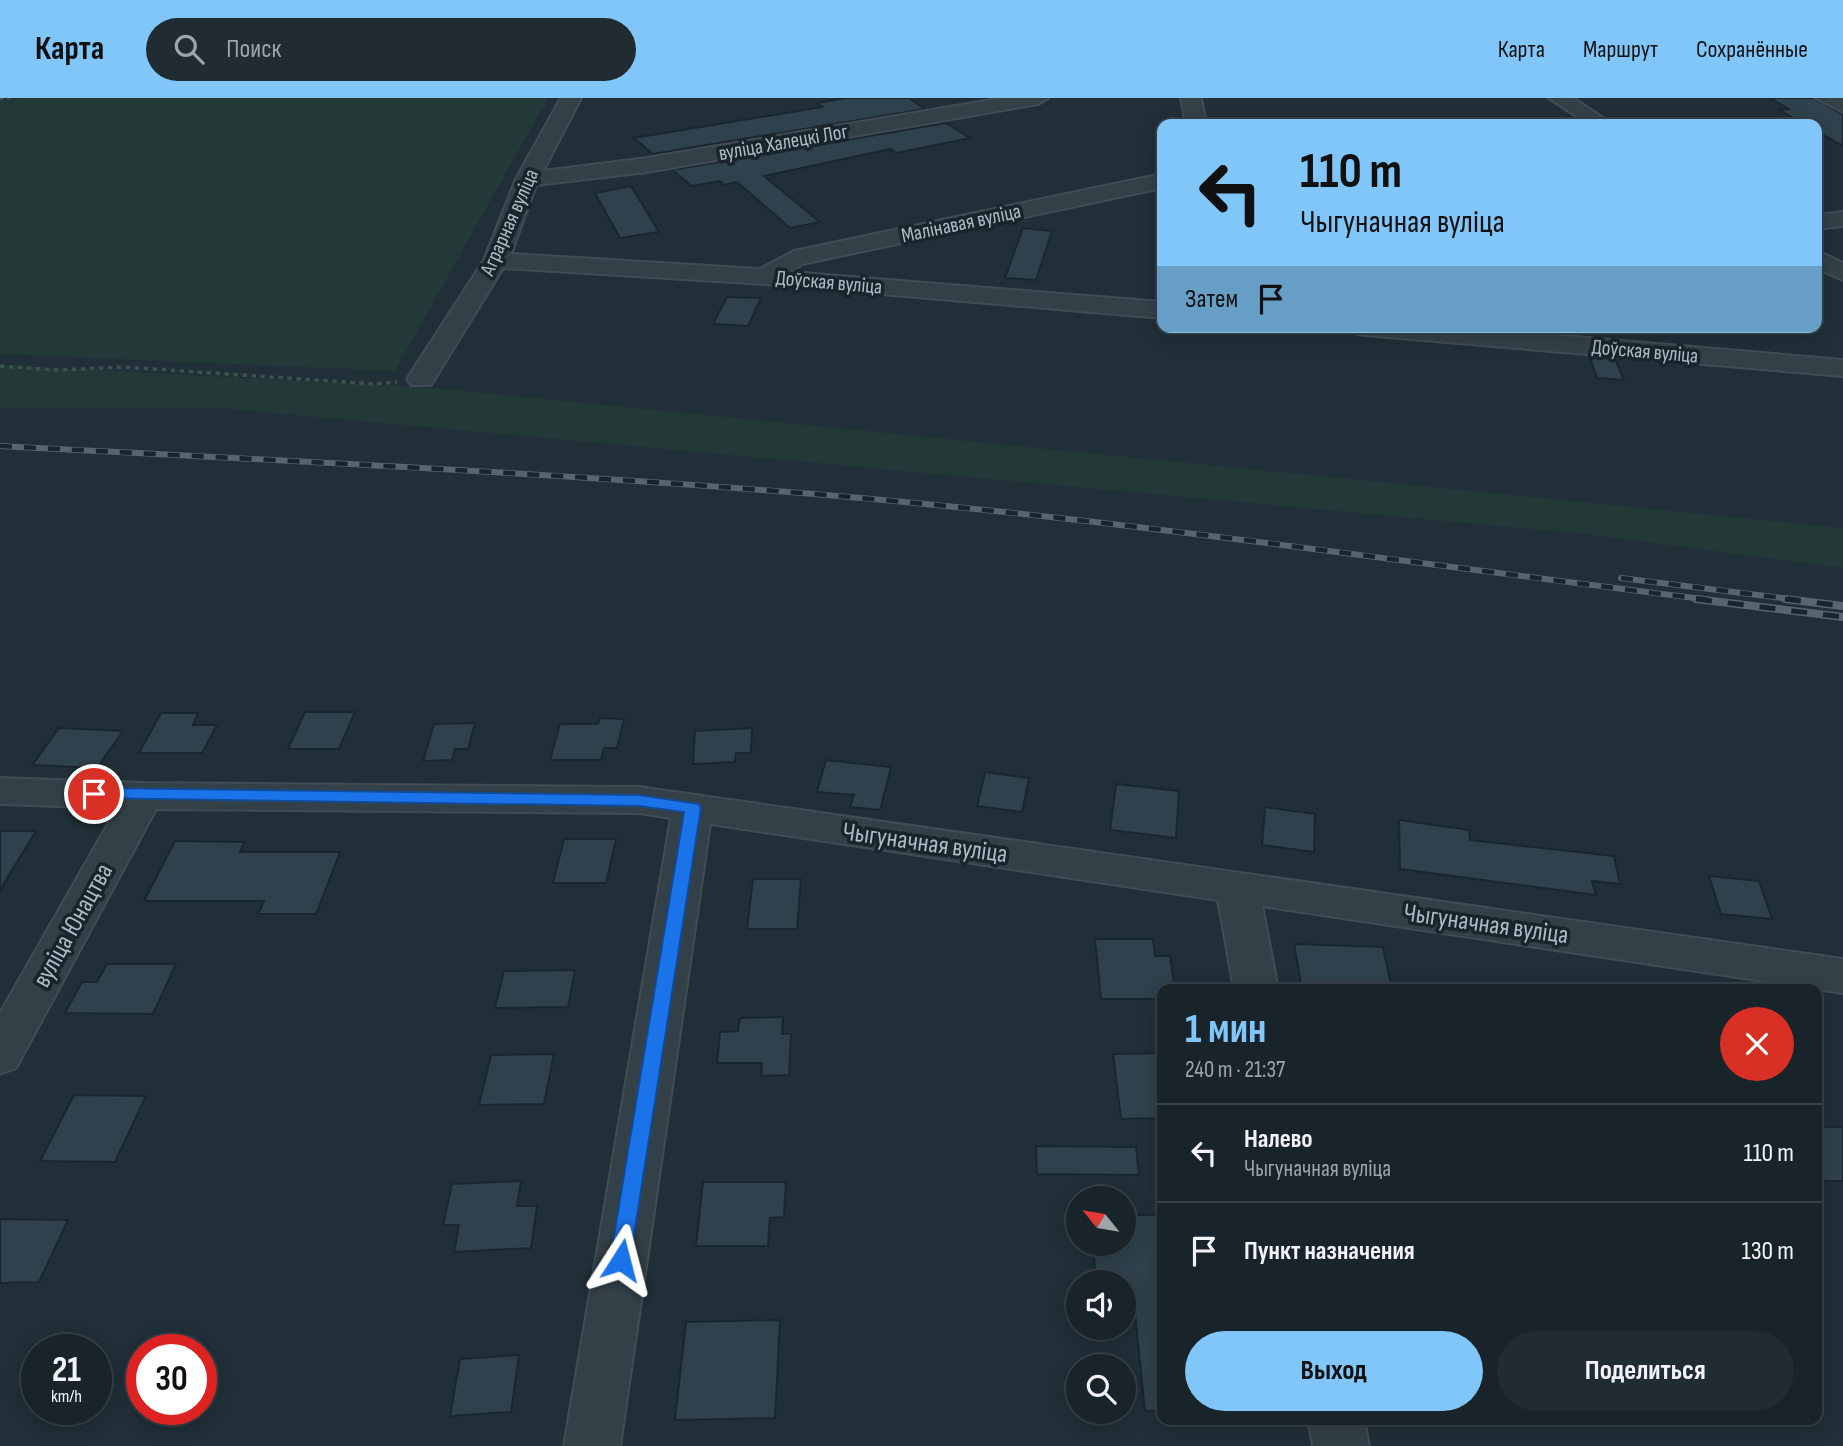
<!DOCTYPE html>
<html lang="ru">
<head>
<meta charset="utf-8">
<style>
  body { margin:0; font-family:"Sofia Sans Condensed",sans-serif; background:#212b32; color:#f1f3f6; height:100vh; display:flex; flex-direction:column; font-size:26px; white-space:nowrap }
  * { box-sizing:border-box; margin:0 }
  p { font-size:23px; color:#9fa4a8 }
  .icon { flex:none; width:38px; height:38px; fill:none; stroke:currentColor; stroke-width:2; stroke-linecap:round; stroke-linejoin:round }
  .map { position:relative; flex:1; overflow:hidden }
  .panel { position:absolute; left:1157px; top:886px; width:665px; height:441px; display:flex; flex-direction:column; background:#18232a; border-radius:14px; box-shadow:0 4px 18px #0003,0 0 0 2px #364047 }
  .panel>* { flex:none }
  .hud { position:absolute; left:1157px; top:21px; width:665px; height:214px; border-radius:14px; box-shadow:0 4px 18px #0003,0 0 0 2px #364047; background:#80c6f8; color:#111; overflow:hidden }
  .needle { width:46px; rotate:300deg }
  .controls { position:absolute; left:1066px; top:1088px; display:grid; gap:14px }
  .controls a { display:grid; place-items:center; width:70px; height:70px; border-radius:50%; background:#18232a; box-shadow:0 4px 18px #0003,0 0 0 2px #364047; font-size:35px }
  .speed { position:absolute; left:21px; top:1236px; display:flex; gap:14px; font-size:35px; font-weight:700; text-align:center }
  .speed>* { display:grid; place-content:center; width:91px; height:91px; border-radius:50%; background:#18232a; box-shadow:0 4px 18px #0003,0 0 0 2px #364047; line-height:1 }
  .speed small { font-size:18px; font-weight:400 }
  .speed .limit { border:10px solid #d22; background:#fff; color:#111 }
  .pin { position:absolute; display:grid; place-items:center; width:60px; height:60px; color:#fff; margin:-30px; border:4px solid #fff; border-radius:50%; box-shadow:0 2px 7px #0007 }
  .me { position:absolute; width:77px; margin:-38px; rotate:9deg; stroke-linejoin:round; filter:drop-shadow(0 0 5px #0008) }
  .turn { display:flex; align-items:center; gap:24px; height:147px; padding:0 28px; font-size:32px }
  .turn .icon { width:91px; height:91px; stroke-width:2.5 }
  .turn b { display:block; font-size:49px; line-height:60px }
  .then { display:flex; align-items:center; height:66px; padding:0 28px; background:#0003; gap:14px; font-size:26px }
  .round { display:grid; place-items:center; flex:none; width:74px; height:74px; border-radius:37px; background:#212b32 }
  .summary { display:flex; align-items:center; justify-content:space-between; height:119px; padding:0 28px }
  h1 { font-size:42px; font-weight:700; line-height:52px; color:#80c6f8 }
  .cta { display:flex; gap:14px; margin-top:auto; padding:14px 28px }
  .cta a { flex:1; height:80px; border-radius:42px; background:#80c6f8; color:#111; font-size:28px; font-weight:700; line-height:80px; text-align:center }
  .cta a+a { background:#212b32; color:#f1f3f6 }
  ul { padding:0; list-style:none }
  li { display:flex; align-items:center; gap:21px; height:98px; padding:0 28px; border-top:2px solid #364047 }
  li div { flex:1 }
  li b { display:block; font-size:26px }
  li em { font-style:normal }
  header { display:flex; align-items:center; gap:42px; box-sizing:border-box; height:98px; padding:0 35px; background:#80c6f8; color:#111 }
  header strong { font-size:33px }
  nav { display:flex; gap:38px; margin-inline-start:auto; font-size:24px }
  .search { width:490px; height:63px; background:#212b32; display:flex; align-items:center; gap:18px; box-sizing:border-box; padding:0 24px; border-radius:38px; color:#9fa4a8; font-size:26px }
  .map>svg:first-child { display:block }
  .green { fill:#223937 }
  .building { fill:#2f414c; stroke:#1b272f; stroke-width:2 }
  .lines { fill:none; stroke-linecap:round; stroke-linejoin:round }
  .minor-casing { stroke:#404c55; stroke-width:4 }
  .path-far1 { stroke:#3b514e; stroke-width:2.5; stroke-dasharray:3.5 3.5; stroke-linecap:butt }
  .path { stroke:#3b514e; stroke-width:3.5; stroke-dasharray:4.5 4.5; stroke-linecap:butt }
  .minor { fill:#344048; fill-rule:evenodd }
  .rail-far1-casing { stroke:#56656f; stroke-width:6 }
  .rail-casing { stroke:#56656f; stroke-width:8 }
  .rail-far1 { stroke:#19252c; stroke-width:4.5; stroke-dasharray:12; stroke-linecap:butt }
  .rail { stroke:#19252c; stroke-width:5; stroke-dasharray:16; stroke-linecap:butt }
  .route { fill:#1a73e8; stroke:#114b97; stroke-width:2 }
  .labels { text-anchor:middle; stroke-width:7; stroke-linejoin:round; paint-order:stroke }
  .far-street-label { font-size:21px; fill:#aebbc5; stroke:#19252c }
  .street-label { font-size:26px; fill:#aebbc5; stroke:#19252c }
</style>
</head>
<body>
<header>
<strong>Карта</strong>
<div class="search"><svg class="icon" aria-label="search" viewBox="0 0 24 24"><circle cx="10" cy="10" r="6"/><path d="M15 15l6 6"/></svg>Поиск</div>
<nav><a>Карта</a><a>Маршрут</a><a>Сохранённые</a></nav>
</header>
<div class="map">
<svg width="1843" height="1348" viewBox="0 0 1843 1348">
  <rect width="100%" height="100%" fill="#202f38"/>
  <path class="green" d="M 22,0 L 548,0 L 395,273 L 0,256 L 0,3 Z
    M 0,267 L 434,290 L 1843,430 L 1843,470 L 1585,436 L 220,310 L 0,310 Z"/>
  <path class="building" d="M 846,0 L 909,0 L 925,11 L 653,56 L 634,40 L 822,9 L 817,5 Z
    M 1770,0 L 1814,0 L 1843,17 L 1843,48 L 1816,33 L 1816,26 L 1804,26 L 1779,12 L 1789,11 Z
    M 946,25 L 970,40 L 897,55 L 890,51 L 764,78 L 820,124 L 790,130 L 737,84 L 724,87 L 720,83 L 692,88 L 672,72 Z
    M 631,88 L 659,134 L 620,140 L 595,95 Z
    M 1023,130 L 1052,133 L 1036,182 L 1005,180 Z
    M 727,199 L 761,200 L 748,228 L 713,226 Z
    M 1590,259 L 1615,261 L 1624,282 L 1597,280 Z
    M 305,614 L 355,614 L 339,651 L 288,651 Z
    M 161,615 L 198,615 L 193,627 L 217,627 L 202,655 L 139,655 Z
    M 600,620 L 624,621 L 617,650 L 604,650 L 601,662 L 550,662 L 560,626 L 598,626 Z
    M 475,625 L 468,651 L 455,651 L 452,662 L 423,663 L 434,626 Z
    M 59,630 L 123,633 L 97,670 L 32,667 Z
    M 752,630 L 751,655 L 736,655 L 735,664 L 693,666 L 695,633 Z
    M 826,662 L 891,669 L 880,712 L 850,709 L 854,697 L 817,694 Z
    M 985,674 L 1029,680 L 1022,714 L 977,708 Z
    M 1116,686 L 1179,693 L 1176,740 L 1110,732 Z
    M 1265,709 L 1315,716 L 1314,754 L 1262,747 Z
    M 1399,722 L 1469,732 L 1470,742 L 1614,758 L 1620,786 L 1592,783 L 1596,797 L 1400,771 Z
    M 0,733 L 36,733 L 0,792 Z
    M 564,741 L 616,741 L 606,785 L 553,785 Z
    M 175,743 L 244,744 L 240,754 L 340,754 L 316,816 L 258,816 L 264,803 L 144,803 Z
    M 1709,778 L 1759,783 L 1772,821 L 1721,816 Z
    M 753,781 L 801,781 L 797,831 L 747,831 Z
    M 1095,841 L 1153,841 L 1155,858 L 1170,858 L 1175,891 L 1162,891 L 1162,901 L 1101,901 Z
    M 1294,846 L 1383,849 L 1392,891 L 1302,891 Z
    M 107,866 L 176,866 L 153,916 L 65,915 L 82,884 L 97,884 Z
    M 575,872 L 568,909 L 495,910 L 504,873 Z
    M 783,919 L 782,936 L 791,936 L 789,977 L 761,978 L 762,965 L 717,965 L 720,934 L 738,933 L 740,920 Z
    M 1162,955 L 1162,1020 L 1121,1021 L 1113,956 Z
    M 554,956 L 544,1006 L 479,1007 L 491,957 Z
    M 74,997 L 146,998 L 115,1064 L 40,1063 Z
    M 1816,1029 L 1843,1029 L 1843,1083 L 1816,1083 Z
    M 1036,1048 L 1136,1049 L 1139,1077 L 1037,1076 Z
    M 521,1083 L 517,1108 L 537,1108 L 531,1150 L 454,1154 L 459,1127 L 443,1127 L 452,1086 Z
    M 703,1084 L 786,1084 L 784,1119 L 770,1120 L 768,1148 L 696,1148 Z
    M 1124,1117 L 1162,1117 L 1162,1312 L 1145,1313 L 1134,1206 L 1124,1206 L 1124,1185 L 1096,1185 L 1093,1146 L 1124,1146 Z
    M 0,1121 L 68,1122 L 39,1184 L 0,1185 Z
    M 780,1222 L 775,1320 L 675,1322 L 686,1224 Z
    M 519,1257 L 511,1314 L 450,1318 L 460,1261 Z"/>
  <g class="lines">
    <g class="minor-casing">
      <path id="minor" d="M 561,0 L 581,0 L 543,73 L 647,60 L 1003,0 L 1048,0 L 1038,6 L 647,74 L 536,87 L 511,156 L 760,171 L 794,153 L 1162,76 L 1162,90 L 802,166 L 790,174 L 1162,204 L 1162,220 L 765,186 L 503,170 L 431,287 L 411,287 L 407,281 L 484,162 L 516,81 Z
        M 1181,0 L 1201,0 L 1206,26 L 1186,26 Z
        M 1549,0 L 1573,0 L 1612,26 L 1588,26 Z
        M 1816,0 L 1843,0 L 1843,14 Z
        M 1843,114 L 1843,128 L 1816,131 L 1816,117 Z
        M 1816,152 L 1843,165 L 1843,182 L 1816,170 Z
        M 1351,229 L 1460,229 L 1843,262 L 1843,278 L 1364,237 L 1355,235 Z
        M 0,680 L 144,685 L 639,689 L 1843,861 L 1843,895 L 1262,808 L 1278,891 L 1234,891 L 1218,802 L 710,726 L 620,1348 L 564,1348 L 671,720 L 639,715 L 156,711 L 16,970 L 0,976 L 0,915 L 117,710 L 0,706 Z
        M 1308,1321 L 1364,1321 L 1369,1348 L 1313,1348 Z"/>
    </g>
    <path class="path-far1" d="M 0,1 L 11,0"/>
    <path class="path" d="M 0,268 L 57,272 L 124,269 L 374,286 L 397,284"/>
    <use href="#minor" class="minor"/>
    <g class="rail-far1-casing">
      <path id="rail-far1" d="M 0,348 C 267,362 535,374 801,395 C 1105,419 1408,465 1710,502
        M 1621,480 L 1799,502"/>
    </g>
    <g class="rail-casing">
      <path id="rail" d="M 1696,501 L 1843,519
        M 1785,501 L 1843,508"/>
    </g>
    <use href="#rail-far1" class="rail-far1"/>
    <use href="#rail" class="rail"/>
  </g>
  <path class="route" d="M 94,690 L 639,697 L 699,706 L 701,710 L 629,1169 L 621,1172 L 613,1169 L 610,1162 L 684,714 L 639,708 L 88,700 L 88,692 Z"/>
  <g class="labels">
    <g class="far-street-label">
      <text transform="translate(783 44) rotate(-10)" y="7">вуліца Халецкі Лог</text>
      <text transform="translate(509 124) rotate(-66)" y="7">Аграрная вуліца</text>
      <text transform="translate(961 125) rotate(-12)" y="7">Малінавая вуліца</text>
      <text transform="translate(829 184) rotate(5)" y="7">Доўская вуліца</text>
      <text transform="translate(1645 253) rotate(5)" y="7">Доўская вуліца</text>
    </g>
    <g class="street-label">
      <text transform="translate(925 744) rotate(8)" y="9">Чыгуначная вуліца</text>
      <text transform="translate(1486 825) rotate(8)" y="9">Чыгуначная вуліца</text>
      <text transform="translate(72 827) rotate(-61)" y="9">вуліца Юнацтва</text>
    </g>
  </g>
</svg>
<div class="controls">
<a><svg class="needle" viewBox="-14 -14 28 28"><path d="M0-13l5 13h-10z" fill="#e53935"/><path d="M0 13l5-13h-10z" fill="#9fa4a8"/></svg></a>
<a><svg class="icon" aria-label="sound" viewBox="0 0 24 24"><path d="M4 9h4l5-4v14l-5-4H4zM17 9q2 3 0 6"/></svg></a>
<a><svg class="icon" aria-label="search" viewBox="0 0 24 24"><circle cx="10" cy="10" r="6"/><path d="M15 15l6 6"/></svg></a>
</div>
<div class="speed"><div>21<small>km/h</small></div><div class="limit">30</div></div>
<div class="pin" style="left:94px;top:696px;background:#d93025"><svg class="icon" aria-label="arrive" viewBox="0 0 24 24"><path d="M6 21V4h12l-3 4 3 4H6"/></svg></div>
<svg class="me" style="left:621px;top:1162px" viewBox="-20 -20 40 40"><path d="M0-17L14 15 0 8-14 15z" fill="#1a73e8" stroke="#fff" stroke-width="4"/></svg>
<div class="hud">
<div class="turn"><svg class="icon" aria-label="left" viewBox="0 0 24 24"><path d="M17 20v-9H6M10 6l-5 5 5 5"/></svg><div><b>110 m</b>Чыгуначная вуліца</div></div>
<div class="then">Затем<svg class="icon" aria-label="arrive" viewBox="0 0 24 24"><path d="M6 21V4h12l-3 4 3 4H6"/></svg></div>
</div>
<section class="panel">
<div class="summary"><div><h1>1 мин</h1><p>240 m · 21:37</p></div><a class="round" style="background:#d93025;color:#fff"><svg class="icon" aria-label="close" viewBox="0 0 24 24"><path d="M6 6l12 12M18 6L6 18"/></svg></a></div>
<ul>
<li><svg class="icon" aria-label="left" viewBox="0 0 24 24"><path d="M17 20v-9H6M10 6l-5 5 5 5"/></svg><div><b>Налево</b><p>Чыгуначная вуліца</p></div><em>110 m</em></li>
<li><svg class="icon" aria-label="arrive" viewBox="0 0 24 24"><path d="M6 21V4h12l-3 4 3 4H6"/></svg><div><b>Пункт назначения</b></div><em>130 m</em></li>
</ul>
<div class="cta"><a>Выход</a><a>Поделиться</a></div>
</section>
</div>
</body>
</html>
